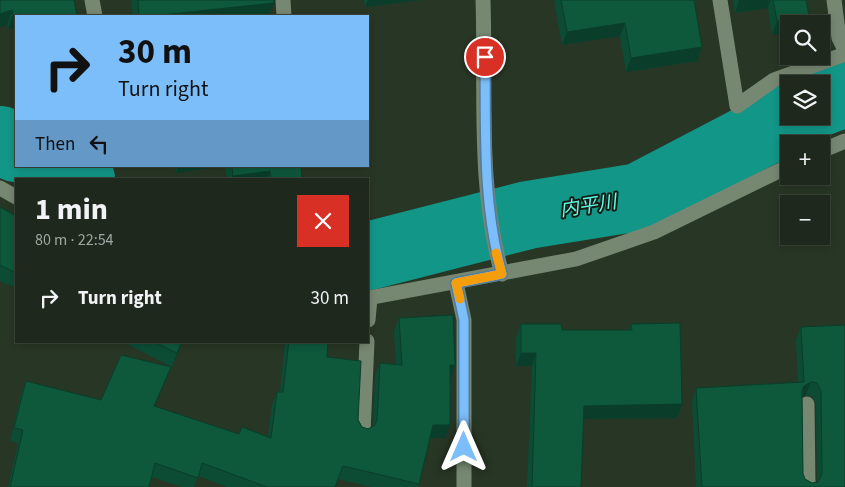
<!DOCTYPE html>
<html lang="en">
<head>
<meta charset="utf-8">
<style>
  body { margin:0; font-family:"Source Sans 3","Noto Sans JP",sans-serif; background:#2b3429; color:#f1f3f6; height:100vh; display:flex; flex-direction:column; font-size:19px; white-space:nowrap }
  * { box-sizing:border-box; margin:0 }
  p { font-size:16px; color:#a1a6a3 }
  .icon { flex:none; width:28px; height:28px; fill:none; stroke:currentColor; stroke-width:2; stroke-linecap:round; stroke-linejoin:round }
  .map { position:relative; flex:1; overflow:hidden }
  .drawer { position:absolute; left:15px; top:178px; width:354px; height:165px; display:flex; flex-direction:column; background:#1e281c; border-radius:0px; box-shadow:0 2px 8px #0003,0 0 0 1px #3c443b }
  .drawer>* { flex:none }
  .banner { position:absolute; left:15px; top:15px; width:354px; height:152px; border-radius:0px; box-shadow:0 2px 8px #0003,0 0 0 1px #3c443b; background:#7cbef9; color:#111; overflow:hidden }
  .buttons { position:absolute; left:780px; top:15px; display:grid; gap:10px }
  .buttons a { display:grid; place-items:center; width:50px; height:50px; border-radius:0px; background:#1e281c; box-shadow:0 2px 8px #0003,0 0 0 1px #3c443b; font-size:25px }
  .pin { position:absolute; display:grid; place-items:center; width:42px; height:42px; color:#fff; margin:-21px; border:2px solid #fff; border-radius:50%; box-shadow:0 1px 5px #0007 }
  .me { position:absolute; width:55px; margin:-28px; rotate:0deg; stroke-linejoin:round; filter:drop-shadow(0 0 4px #0008) }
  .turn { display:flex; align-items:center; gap:18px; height:105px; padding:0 20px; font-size:22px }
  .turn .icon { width:65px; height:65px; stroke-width:2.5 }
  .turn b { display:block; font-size:35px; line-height:42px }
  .then { display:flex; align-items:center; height:48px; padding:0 20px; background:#0003; gap:10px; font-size:19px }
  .round { display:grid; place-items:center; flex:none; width:52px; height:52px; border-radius:0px; background:#2b3429 }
  .head { display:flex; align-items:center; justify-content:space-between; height:85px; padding:0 20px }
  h1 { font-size:30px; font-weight:700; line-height:38px }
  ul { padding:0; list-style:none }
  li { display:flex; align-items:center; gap:15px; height:70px; padding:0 20px }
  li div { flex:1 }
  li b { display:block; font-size:19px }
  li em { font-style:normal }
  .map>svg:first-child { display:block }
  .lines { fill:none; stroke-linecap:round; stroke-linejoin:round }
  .river { stroke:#129688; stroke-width:68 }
  .minor { stroke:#768772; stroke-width:15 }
  .wall { fill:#0c4c34; fill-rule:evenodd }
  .shaded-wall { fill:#0a3e2a }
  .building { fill:#0e583c; stroke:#0a3e2a; fill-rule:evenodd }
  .route-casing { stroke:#517ca2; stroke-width:12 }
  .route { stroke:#7cbef9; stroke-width:9 }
  .slow { stroke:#f59e0b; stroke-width:9 }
  .labels { text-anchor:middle; stroke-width:4; stroke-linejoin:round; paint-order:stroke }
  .water-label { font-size:19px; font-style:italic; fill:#61feea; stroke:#151c14 }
</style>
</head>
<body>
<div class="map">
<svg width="845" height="487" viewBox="0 0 845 487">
  <rect width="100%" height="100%" fill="#283625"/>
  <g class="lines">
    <path class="river" d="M 821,102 L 845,93
      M 0,140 L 16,148
      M 55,166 L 81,179
      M 368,256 L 528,215 L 639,197 L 794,116"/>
    <path class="minor" d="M 92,0 L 95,16
      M 283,0 L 284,16
      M 483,0 C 486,91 477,186 502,274
      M 720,0 L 737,106 L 774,80 L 845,54
      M 834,0 L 839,38 L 845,50
      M 821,151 L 845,141
      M 0,188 L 16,197
      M 456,283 L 464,320 L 464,487
      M 368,298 L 576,259 L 654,232 L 789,166
      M 368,320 L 370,298
      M 807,404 L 808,487
      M 363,433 L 367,341"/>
  </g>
  <path class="wall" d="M 0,0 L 77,16 L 16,16 L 16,29 L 16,28 L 8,29 Z
    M 131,0 L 274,0 L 269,16 L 133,16 Z
    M 364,0 L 422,0 L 365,7 Z
    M 554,0 L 694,0 L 702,47 L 697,61 L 626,72 L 620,36 L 562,45 Z
    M 733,0 L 806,0 L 772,35 L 768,8 L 735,13 Z
    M 175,166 L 301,166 L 302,179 L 227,179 L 225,166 L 176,173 Z
    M 0,207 L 16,216 L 16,288 L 0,281 Z
    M 399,318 L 451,378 L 450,425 L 445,438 L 430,438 L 418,487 L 371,487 L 338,479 L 335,487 L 227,487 L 198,476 L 194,487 L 182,487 L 152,477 L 149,487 L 8,487 L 18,443 L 10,441 L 21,394 L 26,381 L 101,400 L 171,367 L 154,407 L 239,434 L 268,437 L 272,405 L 277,392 L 280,392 L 285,341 L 328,341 L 327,357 L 362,427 L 368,429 L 373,427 L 375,376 L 380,363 L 396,364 L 394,331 Z
    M 521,324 L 562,330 L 629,330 L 631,324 L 682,404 L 677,418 L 583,419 L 581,487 L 527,487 L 532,366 L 516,366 L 516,337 Z
    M 845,325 L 845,487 L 696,487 L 692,401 L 696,388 L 798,382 L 796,340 L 801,327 ZM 806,395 L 812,396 L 816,404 L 817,482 L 812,483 L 805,479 L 803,474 L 802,397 Z
    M 125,341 L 183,341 L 172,367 L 127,344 L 127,342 Z"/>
  <path class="shaded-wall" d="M 368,0 L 422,0 L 365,7 Z
    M 739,0 L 770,0 L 768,8 L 735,13 Z
    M 274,3 L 269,16 L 152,16 Z
    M 12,10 L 7,25 L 0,27 L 0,14 Z
    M 21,14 L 20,16 L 16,16 L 16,28 L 8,29 L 13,15 Z
    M 809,16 L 806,24 L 789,24 L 789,32 L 772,35 L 777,21 Z
    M 625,23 L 620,36 L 562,45 L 567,32 Z
    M 702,47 L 697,61 L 626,72 L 631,58 Z
    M 178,166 L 225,166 L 176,173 Z
    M 270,171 L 268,179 L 232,179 L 233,176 Z
    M 182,341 L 183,341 L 172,367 L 177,353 Z
    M 521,353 L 536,353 L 532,366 L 516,366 Z
    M 450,365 L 455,365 L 451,378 L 446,378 Z
    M 171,367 L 166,380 L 149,420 L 154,406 Z
    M 811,382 L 806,395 L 799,399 L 804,386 Z
    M 682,404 L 677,418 L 579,419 L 584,406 Z
    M 433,425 L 450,425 L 445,438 L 428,438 Z"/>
  <path class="building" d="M 0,0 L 74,0 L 77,16 L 22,16 L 21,14 L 13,15 L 12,10 L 0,14 Z
    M 138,0 L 274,0 L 274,3 L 152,16 L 139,16 Z
    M 561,0 L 694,0 L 702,47 L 631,58 L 625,23 L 567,32 Z
    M 773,0 L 806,0 L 809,16 L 777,21 Z
    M 232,166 L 301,166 L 302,179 L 271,179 L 270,171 L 233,176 Z
    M 0,207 L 16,216 L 16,273 L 0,265 Z
    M 453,315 L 455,365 L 450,365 L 450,425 L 433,425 L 419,484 L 343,466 L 335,487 L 267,487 L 202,463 L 198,478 L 155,463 L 149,487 L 10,487 L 23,430 L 14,428 L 26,381 L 101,400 L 121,355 L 171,367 L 154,406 L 239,434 L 242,427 L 271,438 L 277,392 L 283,392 L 289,341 L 328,341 L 327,357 L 361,361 L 358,420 L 362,427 L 368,429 L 375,425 L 377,420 L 380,363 L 402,365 L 399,318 Z
    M 680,323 L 682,404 L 584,406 L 581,487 L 532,487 L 536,353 L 521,353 L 521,324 L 561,324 L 562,330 L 632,330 L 631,324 Z
    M 845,325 L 845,487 L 702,487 L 696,388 L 804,382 L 801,327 ZM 811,382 L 817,383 L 821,391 L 822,474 L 818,482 L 812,483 L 805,479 L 803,474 L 802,391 L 804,386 Z
    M 152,341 L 182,341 L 177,353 Z"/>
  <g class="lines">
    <g class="route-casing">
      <path id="route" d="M 464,447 L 464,320 L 456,283 L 502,274 C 482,203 486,130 485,57"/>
    </g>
    <use href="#route" class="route"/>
    <path class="slow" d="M 460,299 L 456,283 L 502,274 L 496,253"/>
  </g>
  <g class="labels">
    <g class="water-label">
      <text transform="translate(588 205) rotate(-9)" y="7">内平川</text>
    </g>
  </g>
</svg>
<div class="buttons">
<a><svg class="icon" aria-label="search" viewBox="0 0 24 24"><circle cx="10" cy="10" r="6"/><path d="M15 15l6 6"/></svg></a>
<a><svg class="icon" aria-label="layers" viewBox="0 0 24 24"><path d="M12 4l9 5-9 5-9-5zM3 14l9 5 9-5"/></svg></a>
<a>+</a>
<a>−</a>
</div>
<div class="pin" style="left:485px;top:57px;background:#d93025"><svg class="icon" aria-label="arrive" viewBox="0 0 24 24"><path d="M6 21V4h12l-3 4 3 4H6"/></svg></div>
<svg class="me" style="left:464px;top:447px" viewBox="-20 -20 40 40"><path d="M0-17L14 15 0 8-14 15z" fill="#7cbef9" stroke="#fff" stroke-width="4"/></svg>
<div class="banner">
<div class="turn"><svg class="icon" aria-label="right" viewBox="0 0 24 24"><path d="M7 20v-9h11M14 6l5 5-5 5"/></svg><div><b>30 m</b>Turn right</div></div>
<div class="then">Then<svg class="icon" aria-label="left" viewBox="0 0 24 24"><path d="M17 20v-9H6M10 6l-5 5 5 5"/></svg></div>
</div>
<section class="drawer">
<div class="head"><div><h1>1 min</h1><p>80 m · 22:54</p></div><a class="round" style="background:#d93025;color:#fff"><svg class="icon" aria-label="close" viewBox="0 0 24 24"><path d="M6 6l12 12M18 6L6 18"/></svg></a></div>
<ul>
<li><svg class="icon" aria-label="right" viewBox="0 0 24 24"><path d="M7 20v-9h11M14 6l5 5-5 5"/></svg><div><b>Turn right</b></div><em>30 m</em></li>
</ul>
</section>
</div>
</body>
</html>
